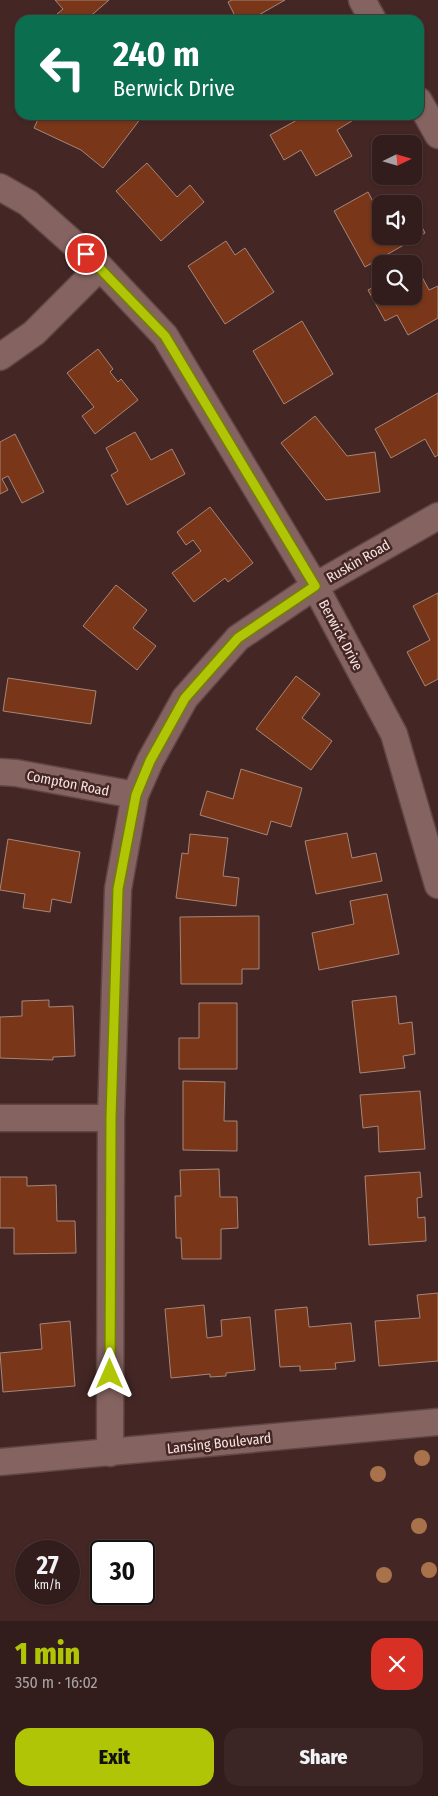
<!DOCTYPE html>
<html lang="en">
<head>
<meta charset="utf-8">
<style>
  body { margin:0; font-family:"Fira Sans Condensed",sans-serif; background:#3b2625; color:#f1f3f6; height:100vh; display:flex; flex-direction:column; font-size:19px; white-space:nowrap }
  * { box-sizing:border-box; margin:0 }
  p { font-size:16px; color:#a9a2a3 }
  .icon { flex:none; width:28px; height:28px; fill:none; stroke:currentColor; stroke-width:2; stroke-linecap:round; stroke-linejoin:round }
  .map { position:relative; height:1621px; overflow:hidden }
  .sheet { display:flex; flex-direction:column; background:#331d1c; flex:1 }
  .sheet>* { flex:none }
  .hud { position:absolute; left:15px; top:15px; width:409px; height:105px; border-radius:15px; box-shadow:0 1px 4px #0004,0 0 0 1px #4e3b3b; background:#0b6e4f; color:#fff; overflow:hidden }
  .needle { width:32px; rotate:85deg }
  .controls { position:absolute; left:372px; top:135px; display:grid; gap:10px }
  .controls a { display:grid; place-items:center; width:50px; height:50px; border-radius:10px; background:#331d1c; box-shadow:0 1px 4px #0004,0 0 0 1px #4e3b3b; font-size:25px }
  .speed { position:absolute; left:15px; top:1540px; display:flex; gap:10px; font-size:25px; font-weight:700; text-align:center }
  .speed>* { display:grid; place-content:center; width:65px; height:65px; border-radius:50%; background:#331d1c; box-shadow:0 1px 4px #0004,0 0 0 1px #4e3b3b; line-height:1 }
  .speed small { font-size:12px; font-weight:400 }
  .speed .limit { border:2px solid #111; border-radius:8px; background:#fff; color:#111 }
  .pin { position:absolute; display:grid; place-items:center; width:42px; height:42px; color:#fff; margin:-21px; border:2px solid #fff; border-radius:50%; box-shadow:0 1px 5px #0007 }
  .me { position:absolute; width:55px; margin:-28px; rotate:0deg; stroke-linejoin:round; filter:drop-shadow(0 0 4px #0008) }
  .turn { display:flex; align-items:center; gap:18px; height:105px; padding:0 15px; font-size:22px }
  .turn .icon { width:65px; height:65px; stroke-width:2.5 }
  .turn b { display:block; font-size:35px; line-height:42px }
  .round { display:grid; place-items:center; flex:none; width:52px; height:52px; border-radius:15px; background:#3b2625 }
  .head { display:flex; align-items:center; justify-content:space-between; height:85px; padding:0 15px }
  h1 { font-size:30px; font-weight:800; line-height:38px; color:#afc505 }
  .cta { display:flex; gap:10px; margin-top:auto; padding:10px 15px }
  .cta a { flex:1; height:58px; border-radius:15px; background:#afc505; color:#111; font-size:20px; font-weight:800; line-height:58px; text-align:center }
  .cta a+a { background:#3b2625; color:#f1f3f6 }
  .map>svg:first-child { display:block }
  .building { fill:#793618; stroke:#a68679 }
  .lines { fill:none; stroke-linecap:round; stroke-linejoin:round }
  .minor-casing { stroke:#5f4645; stroke-width:29 }
  .minor { stroke:#856361; stroke-width:26 }
  .tree { fill:#aa724a }
  .route-casing { stroke:#728003; stroke-width:12 }
  .route { stroke:#afc505; stroke-width:9 }
  .labels { text-anchor:middle; stroke-width:5; stroke-linejoin:round; paint-order:stroke }
  .street-label { font-size:14px; fill:#f8e4e2; stroke:#442725 }
</style>
</head>
<body>
<div class="map">
<svg width="438" height="1621" viewBox="0 0 438 1621">
  <rect width="100%" height="100%" fill="#442725"/>
  <path class="building" d="M 55,0 L 109,0 L 86,20 L 63,20 L 57,14 L 63,9 Z
    M 232,0 L 285,0 L 250,20 L 237,20 L 228,2 Z
    M 40,115 L 138,115 L 141,118 L 103,168 L 81,150 L 34,128 Z
    M 306,115 L 360,116 L 337,130 L 352,156 L 316,176 L 301,150 L 284,160 L 270,135 Z
    M 147,163 L 177,197 L 190,185 L 204,202 L 161,241 L 116,191 Z
    M 368,192 L 381,217 L 381,236 L 414,236 L 414,211 L 425,233 L 365,267 L 334,211 Z
    M 226,241 L 235,255 L 245,248 L 274,292 L 225,324 L 188,266 Z
    M 415,264 L 429,290 L 438,286 L 438,318 L 408,335 L 397,315 L 385,321 L 368,290 L 381,283 L 381,296 L 414,296 Z
    M 302,321 L 333,374 L 284,404 L 253,351 Z
    M 98,349 L 113,369 L 110,372 L 118,382 L 121,379 L 138,400 L 95,434 L 82,416 L 94,407 L 67,373 Z
    M 438,393 L 438,455 L 435,457 L 425,439 L 391,458 L 375,429 Z
    M 315,416 L 347,456 L 375,452 L 380,492 L 326,500 L 281,443 Z
    M 135,432 L 151,460 L 172,449 L 185,474 L 127,505 L 111,475 L 118,471 L 106,448 Z
    M 15,434 L 44,492 L 22,503 L 8,476 L 2,479 L 8,490 L 0,494 L 0,442 Z
    M 210,507 L 253,563 L 228,582 L 225,578 L 194,602 L 172,573 L 201,551 L 193,540 L 186,545 L 177,532 Z
    M 116,585 L 147,610 L 133,628 L 156,646 L 137,670 L 83,626 Z
    M 438,593 L 438,679 L 425,686 L 407,652 L 430,640 L 413,606 Z
    M 296,676 L 320,694 L 302,718 L 332,741 L 311,770 L 256,729 Z
    M 8,678 L 96,691 L 91,724 L 3,711 Z
    M 241,769 L 302,788 L 291,827 L 271,821 L 267,835 L 200,815 L 207,791 L 233,799 Z
    M 347,833 L 352,858 L 376,853 L 382,881 L 316,894 L 305,841 Z
    M 190,834 L 228,838 L 223,876 L 239,878 L 236,906 L 176,898 L 182,853 L 188,854 Z
    M 8,839 L 80,852 L 71,903 L 52,899 L 50,912 L 23,908 L 25,894 L 0,890 Z
    M 387,894 L 399,954 L 319,970 L 312,933 L 354,924 L 350,901 Z
    M 259,916 L 259,969 L 242,969 L 242,984 L 181,984 L 180,917 Z
    M 396,996 L 399,1024 L 412,1022 L 415,1054 L 403,1056 L 405,1068 L 360,1073 L 352,1001 Z
    M 49,1000 L 49,1007 L 73,1006 L 75,1056 L 53,1057 L 53,1060 L 0,1058 L 0,1017 L 22,1016 L 22,1001 Z
    M 199,1003 L 237,1003 L 237,1069 L 179,1069 L 179,1038 L 199,1038 Z
    M 183,1081 L 225,1082 L 224,1121 L 237,1121 L 237,1151 L 183,1150 Z
    M 420,1091 L 425,1149 L 379,1152 L 378,1126 L 363,1128 L 360,1095 Z
    M 219,1169 L 220,1197 L 237,1197 L 238,1228 L 221,1229 L 221,1259 L 182,1259 L 181,1238 L 176,1238 L 175,1196 L 181,1196 L 180,1170 Z
    M 420,1172 L 422,1197 L 417,1198 L 418,1218 L 425,1217 L 426,1241 L 369,1245 L 365,1176 Z
    M 0,1177 L 27,1177 L 27,1186 L 56,1185 L 57,1221 L 75,1221 L 76,1253 L 14,1254 L 14,1228 L 0,1228 Z
    M 438,1293 L 438,1361 L 379,1366 L 375,1321 L 420,1318 L 417,1295 Z
    M 204,1305 L 207,1338 L 222,1336 L 221,1320 L 250,1317 L 255,1370 L 226,1373 L 226,1376 L 210,1377 L 210,1374 L 171,1378 L 165,1309 Z
    M 307,1307 L 309,1327 L 351,1323 L 355,1361 L 335,1363 L 336,1369 L 300,1371 L 300,1366 L 280,1367 L 275,1310 Z
    M 70,1321 L 75,1386 L 3,1392 L 0,1353 L 42,1349 L 40,1324 Z"/>
  <g class="lines">
    <g class="minor-casing">
      <path id="minor" d="M 362,0 L 373,20
        M 419,101 L 438,135
        M 0,187 L 28,203 L 100,267 L 165,336 L 315,586 L 394,734 L 438,885
        M 0,357 L 34,333 L 100,267
        M 0,772 L 16,773 L 135,795
        M 0,1118 L 111,1118
        M 110,1453 L 111,1118 L 118,889 L 135,795 L 150,761 L 185,698 L 238,638 L 315,586 L 438,516
        M 0,1462 L 438,1422"/>
    </g>
    <use href="#minor" class="minor"/>
  </g>
  <g class="tree">
    <circle cx="422" cy="1458" r="8"/>
    <circle cx="378" cy="1474" r="8"/>
    <circle cx="419" cy="1526" r="8"/>
    <circle cx="429" cy="1570" r="8"/>
    <circle cx="384" cy="1575" r="8"/>
  </g>
  <g class="lines">
    <g class="route-casing">
      <path id="route" d="M 86,254 L 165,336 L 315,586 L 238,638 L 185,698 L 150,761 L 136,795 L 118,889 L 111,1118 L 110,1374"/>
    </g>
    <use href="#route" class="route"/>
  </g>
  <g class="labels">
    <g class="street-label">
      <text transform="translate(358 561) rotate(-30)" y="5">Ruskin Road</text>
      <text transform="translate(341 635) rotate(62)" y="5">Berwick Drive</text>
      <text transform="translate(68 783) rotate(11)" y="5">Compton Road</text>
      <text transform="translate(219 1443) rotate(-6)" y="5">Lansing Boulevard</text>
    </g>
  </g>
</svg>
<div class="controls">
<a><svg class="needle" viewBox="-14 -14 28 28"><path d="M0-13l5 13h-10z" fill="#e53935"/><path d="M0 13l5-13h-10z" fill="#a9a2a3"/></svg></a>
<a><svg class="icon" aria-label="sound" viewBox="0 0 24 24"><path d="M4 9h4l5-4v14l-5-4H4zM17 9q2 3 0 6"/></svg></a>
<a><svg class="icon" aria-label="search" viewBox="0 0 24 24"><circle cx="10" cy="10" r="6"/><path d="M15 15l6 6"/></svg></a>
</div>
<div class="speed"><div>27<small>km/h</small></div><div class="limit">30</div></div>
<div class="pin" style="left:86px;top:254px;background:#d93025"><svg class="icon" aria-label="arrive" viewBox="0 0 24 24"><path d="M6 21V4h12l-3 4 3 4H6"/></svg></div>
<svg class="me" style="left:110px;top:1374px" viewBox="-20 -20 40 40"><path d="M0-17L14 15 0 8-14 15z" fill="#afc505" stroke="#fff" stroke-width="4"/></svg>
<div class="hud">
<div class="turn"><svg class="icon" aria-label="left" viewBox="0 0 24 24"><path d="M17 20v-9H6M10 6l-5 5 5 5"/></svg><div><b>240 m</b>Berwick Drive</div></div>
</div>
</div>
<section class="sheet">
<div class="head"><div><h1>1 min</h1><p>350 m · 16:02</p></div><a class="round" style="background:#d93025;color:#fff"><svg class="icon" aria-label="close" viewBox="0 0 24 24"><path d="M6 6l12 12M18 6L6 18"/></svg></a></div>
<div class="cta"><a>Exit</a><a>Share</a></div>
</section>
</body>
</html>
